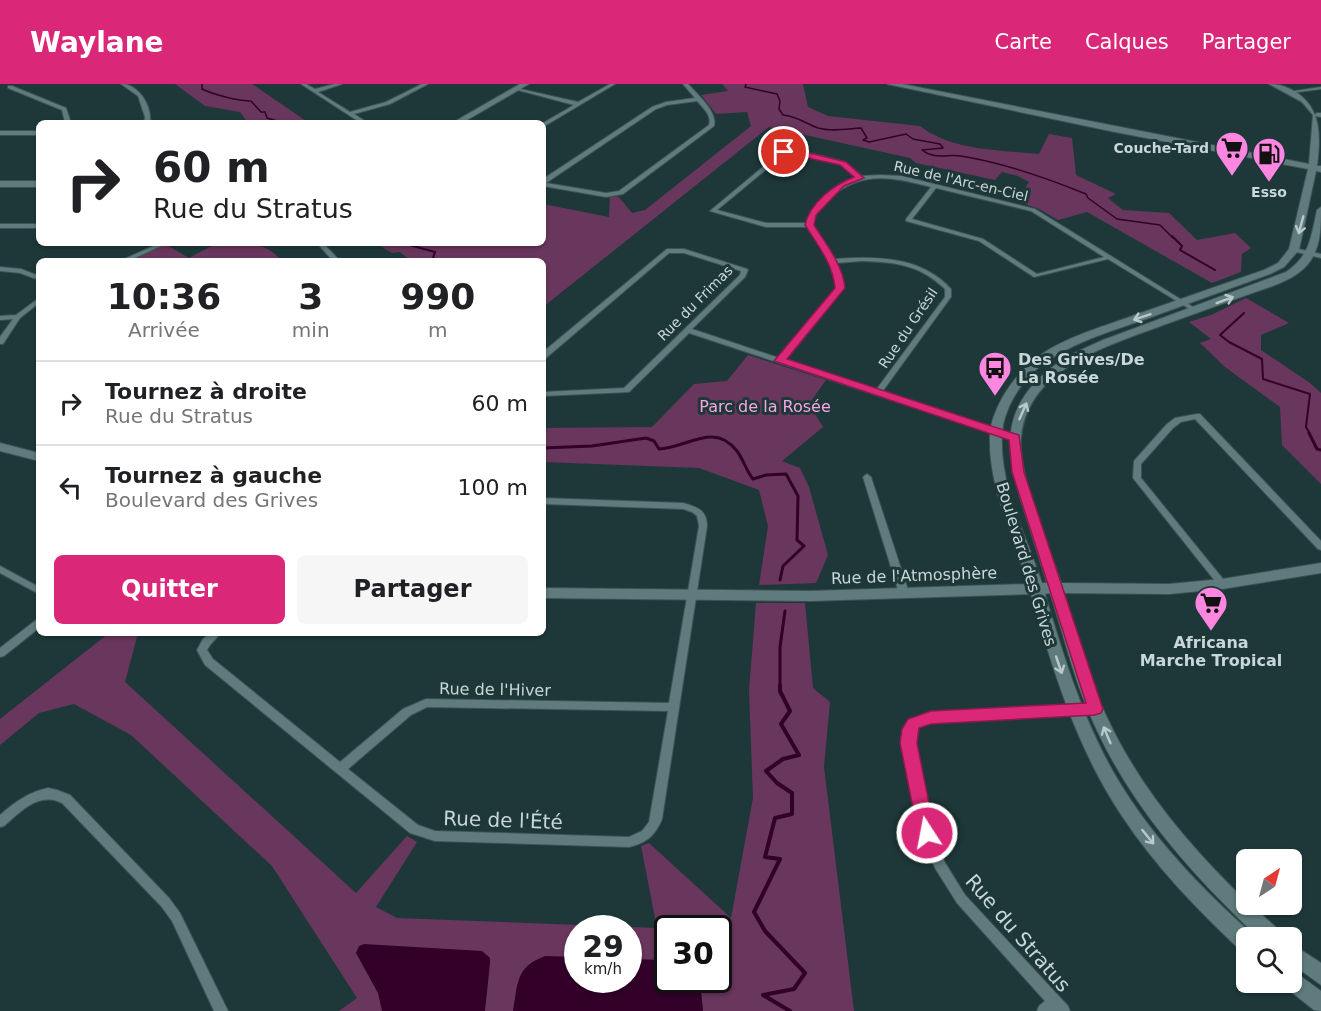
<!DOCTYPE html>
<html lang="fr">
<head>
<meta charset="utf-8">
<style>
  body { margin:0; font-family:"DejaVu Sans",sans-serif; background:#f6f6f6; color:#202124; height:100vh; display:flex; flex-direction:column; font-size:22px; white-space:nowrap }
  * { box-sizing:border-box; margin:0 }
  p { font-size:20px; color:#757577 }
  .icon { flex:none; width:33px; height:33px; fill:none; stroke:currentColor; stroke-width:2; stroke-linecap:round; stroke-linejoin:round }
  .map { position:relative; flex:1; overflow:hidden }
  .details { position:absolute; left:36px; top:174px; width:510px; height:378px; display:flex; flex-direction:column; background:#fff; border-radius:9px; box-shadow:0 2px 4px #0004 }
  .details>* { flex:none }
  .banner { position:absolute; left:36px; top:36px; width:510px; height:126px; border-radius:9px; box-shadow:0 2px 4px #0004; background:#fff; color:#202124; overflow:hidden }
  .needle { width:39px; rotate:36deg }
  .buttons { position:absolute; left:1236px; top:765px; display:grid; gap:12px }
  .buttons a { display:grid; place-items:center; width:66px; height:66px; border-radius:9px; background:#fff; box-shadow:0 2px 4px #0004; font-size:30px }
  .speed { position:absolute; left:564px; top:831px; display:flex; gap:12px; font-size:30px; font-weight:700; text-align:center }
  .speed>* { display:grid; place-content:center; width:78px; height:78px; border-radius:50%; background:#fff; box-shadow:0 2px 4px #0004; line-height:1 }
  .speed small { font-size:15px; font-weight:400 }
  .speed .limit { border:3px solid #111; border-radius:9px; background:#fff; color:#111 }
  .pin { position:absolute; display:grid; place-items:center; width:51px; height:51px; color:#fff; margin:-26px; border:3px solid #fff; border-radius:50%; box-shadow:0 2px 6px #0007 }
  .me { position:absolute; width:66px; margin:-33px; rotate:349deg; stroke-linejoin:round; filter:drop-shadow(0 0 4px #0008) }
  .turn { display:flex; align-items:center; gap:21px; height:126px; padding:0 18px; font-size:27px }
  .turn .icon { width:78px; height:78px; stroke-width:2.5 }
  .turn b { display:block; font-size:42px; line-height:51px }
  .eta { display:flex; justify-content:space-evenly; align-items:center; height:102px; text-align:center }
  .eta b { font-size:36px; font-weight:800; line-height:42px }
  .button { display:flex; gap:12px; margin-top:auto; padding:12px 18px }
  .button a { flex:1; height:69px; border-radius:9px; background:#db2777; color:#fff; font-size:24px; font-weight:800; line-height:69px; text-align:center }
  .button a+a { background:#f6f6f6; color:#202124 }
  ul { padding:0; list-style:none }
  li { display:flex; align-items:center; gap:18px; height:84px; padding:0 18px; border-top:2px solid #e0e0e0 }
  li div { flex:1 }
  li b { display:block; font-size:22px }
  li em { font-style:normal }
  header { display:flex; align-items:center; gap:36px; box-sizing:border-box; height:84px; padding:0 30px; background:#db2777; color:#fff }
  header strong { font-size:28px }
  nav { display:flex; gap:33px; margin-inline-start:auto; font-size:21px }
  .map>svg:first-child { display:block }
  .green { fill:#69365d; fill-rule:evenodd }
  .water { fill:#33002a }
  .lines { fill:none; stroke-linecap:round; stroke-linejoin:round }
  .stream-far3 { stroke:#33002a; stroke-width:1.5 }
  .stream-far2 { stroke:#33002a; stroke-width:2 }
  .stream-far1 { stroke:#33002a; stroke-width:3 }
  .stream { stroke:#33002a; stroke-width:4 }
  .street-casing { stroke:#3c5354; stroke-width:2 }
  .secondary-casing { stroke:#3c5354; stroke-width:2 }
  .street { fill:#607b7d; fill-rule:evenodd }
  .secondary { fill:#607b7d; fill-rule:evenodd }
  .oneway { stroke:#b8c9ca }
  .route { fill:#db2777; stroke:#8e194d; stroke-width:1.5 }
  .labels { text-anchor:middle; stroke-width:6; stroke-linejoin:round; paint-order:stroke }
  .far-poi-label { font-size:14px; font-weight:bold; fill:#c8d7d8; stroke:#1e3839; text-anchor:end }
  .far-street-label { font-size:14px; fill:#c8d7d8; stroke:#1e3839 }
  .poi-label { font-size:16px; font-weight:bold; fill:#c8d7d8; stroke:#1e3839; text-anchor:start }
  .park-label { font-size:16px; fill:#f8a5e2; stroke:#1e3839 }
  .street-label { font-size:16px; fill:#c8d7d8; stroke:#1e3839 }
  .near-street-label { font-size:20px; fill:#c8d7d8; stroke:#1e3839 }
</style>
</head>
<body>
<header>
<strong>Waylane</strong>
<nav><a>Carte</a><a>Calques</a><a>Partager</a></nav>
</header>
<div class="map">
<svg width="1321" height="927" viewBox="0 0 1321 927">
  <rect width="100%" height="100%" fill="#1e3839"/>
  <path class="green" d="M 175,0 L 252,0 L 309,39 L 248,39 L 240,28 L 205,22 Z
    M 722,0 L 803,0 L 808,23 L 828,32 L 920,42 C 952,67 1001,66 1039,70 L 1049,50 L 1072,54 L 1076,91 L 1116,110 L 1108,114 L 1123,126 L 1169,129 L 1197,156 L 1235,149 L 1251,164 L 1242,170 L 1241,188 L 1212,199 L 1087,128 L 1058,136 L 1039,125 L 1016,117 L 1029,98 L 1018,92 L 1002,88 L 995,96 L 916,79 L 910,74 L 769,43 L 543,223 L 543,177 L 411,177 L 400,168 L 392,169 L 375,159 L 543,159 L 543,120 L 609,133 L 610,113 L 618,112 L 632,129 L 645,126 L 751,42 L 747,28 L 716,30 L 701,11 L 728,7 Z
    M 217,159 C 245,159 262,155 282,177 L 126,177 L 165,160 L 189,174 Z
    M 1246,214 L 1289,239 L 1261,251 L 1261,266 L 1310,299 L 1321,309 L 1321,400 L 1282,361 L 1280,323 L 1225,283 L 1200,259 L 1211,255 L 1189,238 L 1211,231 Z
    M 748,271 L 826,296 L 809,320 L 823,343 L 782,377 L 800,384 L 809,403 L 828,471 L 816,499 L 759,501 L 768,442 L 759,406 L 699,384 L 543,378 L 543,344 L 652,343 L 694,300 L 727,297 Z
    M 756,519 L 805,519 L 813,604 L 830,618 L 824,683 L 854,927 L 339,927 L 357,914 L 272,782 L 131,651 L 74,620 L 39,629 L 0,661 L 0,635 L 109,549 L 138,549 L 125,598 L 356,809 L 407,752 L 417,758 L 376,823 L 397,834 L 657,844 L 641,762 L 649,759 L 731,834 L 753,714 L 749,606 ZM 578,844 L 628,844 L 628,896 L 578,896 ZM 668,844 L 718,844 L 718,896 L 668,896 Z"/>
  <path class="water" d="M 364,860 L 482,867 L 490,874 L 490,879 L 485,927 L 382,927 L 378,909 L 356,869 L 359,862 Z
    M 545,872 L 577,873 L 578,896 L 628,896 L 629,875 L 667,876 L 668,896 L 700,896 L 703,927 L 513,927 C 518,900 515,883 545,872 Z"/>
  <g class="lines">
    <path class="stream-far3" d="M 202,0 L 202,5 C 215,11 238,17 251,17 L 261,28 L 265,28 L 267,34 L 277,37 L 275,39
      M 746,0 L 745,3 L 777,10 L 780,17 L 779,25 L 783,31 C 797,32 806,40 818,44 C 832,48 847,45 861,44 L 867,54 L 863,56 L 869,58 L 906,50 L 913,55 L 940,60 L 943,64 L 922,66 C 935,76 946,70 961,72 C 1004,79 1047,94 1086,110 L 1088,114 L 1117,135 L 1160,141 L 1173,154"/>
    <path class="stream-far2" d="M 1172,152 L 1182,162 L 1180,166 L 1215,186
      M 402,159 L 435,168 L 432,177
      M 1244,229 L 1220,251 L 1229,258 L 1262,275 L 1263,295 L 1310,310 L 1306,343 L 1310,350"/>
    <path class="stream-far1" d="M 1309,349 L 1317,365 L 1321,366
      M 543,364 L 592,362 L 646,354 L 654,357 L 659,365 C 687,364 714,337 737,367 C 743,375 746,386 753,395 L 766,391 L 786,390 L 798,412 L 797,456 L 804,462 L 783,482 L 780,496
      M 780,603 L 780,563 L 785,527"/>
    <path class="stream" d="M 780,601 L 780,607 L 790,627 L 781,640 L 799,671 L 783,675 L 766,687 L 777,699 L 792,709 L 792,730 L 775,734 L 765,773 L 780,775 L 754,828 L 765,847 L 805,889 L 794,905 L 763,911 L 790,927"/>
    <g class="street-casing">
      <path id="street" d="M 121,0 C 139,0 152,22 150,39 L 144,39 L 145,33 L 138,12 Z
        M 301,0 L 306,0 L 315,5 L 335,0 L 342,0 L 318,8 L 350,28 L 386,18 L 422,0 L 428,0 L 390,20 L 354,30 L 368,39 L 361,39 Z
        M 610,0 L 615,0 L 543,43 L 543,39 L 574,21 L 514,5 L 516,4 L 578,18 Z
        M 683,0 L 688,0 C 697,10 718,28 714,42 L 623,110 L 606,113 L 543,102 L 543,95 L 652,23 L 666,18 L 695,14 ZM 697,17 C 703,24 712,31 709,41 L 619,107 L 606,109 L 546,99 L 656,25 L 667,21 Z
        M 8,2 L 12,2 L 66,24 L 71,39 L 65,39 L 62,26 L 8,4 Z
        M 1321,3 L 1321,5 L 1290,9 L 1288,8 Z
        M 1317,29 L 1321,29 L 1321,33 L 1315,32 L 1314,31 Z
        M 0,47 L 39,47 L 39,51 L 0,51 Z
        M 798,66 L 845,78 L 862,92 L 880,91 L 902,92 L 1035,125 L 1198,226 L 1197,227 L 1193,227 L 1108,175 L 1034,193 L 979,157 L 906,137 L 906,135 L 931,103 C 893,93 862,86 830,114 C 821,122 815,129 812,141 L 835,175 C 876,172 921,172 951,205 L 951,213 L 882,308 L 1018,352 L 1019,354 L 1018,356 L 1012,356 L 689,249 L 629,308 L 543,312 L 543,308 L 624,304 L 740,191 L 741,187 L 684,169 L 669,169 L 546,274 L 543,274 L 543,268 L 667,165 L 684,165 L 747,185 L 748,186 L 745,193 L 692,245 L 779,274 L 837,204 C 835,180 820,162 807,143 L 766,143 L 710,127 L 782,67 ZM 785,70 L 798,70 L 841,80 L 856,94 C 835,100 813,118 806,139 L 766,139 L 717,126 ZM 936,104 L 1031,127 L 1104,173 L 1037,190 L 983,155 L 912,135 ZM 862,177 C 896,178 920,181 945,205 L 945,213 L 876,306 L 785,276 L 843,204 L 843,196 L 837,179 Z
        M 0,140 L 39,140 L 39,144 L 0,144 Z
        M 160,159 L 168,159 L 128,177 L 120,177 Z
        M 317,159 L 323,159 L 340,177 L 333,177 Z
        M 1294,164 L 1321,170 L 1321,174 L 1292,167 L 1292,165 Z
        M 0,183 L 21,185 L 39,192 L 39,196 L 20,189 L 0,187 Z
        M 39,214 L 39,219 L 20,234 L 3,260 L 0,260 L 0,253 L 13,235 L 0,236 L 0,232 L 16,231 Z
        M 1197,330 L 1200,330 L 1321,457 L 1321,466 L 1318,465 L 1195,335 L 1181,338 L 1173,344 L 1141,380 L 1141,394 L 1227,500 L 1225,502 L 1219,502 L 1133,394 L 1134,377 L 1167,340 L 1175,334 Z
        M 867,390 L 871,393 L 909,509 L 907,511 L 901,511 L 899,509 L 863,393 Z
        M 543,414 L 683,419 C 697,423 707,426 707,442 L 662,735 C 655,752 646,759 629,763 L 435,757 L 410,749 L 205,581 L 197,566 L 203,555 L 210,549 L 221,549 L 210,561 L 207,566 L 213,575 L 340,678 L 403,625 L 426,615 L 669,619 L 699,442 L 697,432 L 692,428 L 683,425 L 543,420 ZM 427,623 L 668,627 L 649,738 L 642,747 L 629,753 L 435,747 L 418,741 L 348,685 L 411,631 Z
        M 0,482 L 39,503 L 39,510 L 0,489 Z
        M 39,535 L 39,544 L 4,572 L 0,573 L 0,564 L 36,536 Z
        M 1075,621 L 1079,622 L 1080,625 L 1079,628 L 1075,629 L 931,637 C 922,640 916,642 914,652 L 933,749 L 944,777 L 965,811 L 1068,922 L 1070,927 L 1037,927 L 1039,922 L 1045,917 L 957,819 L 935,784 L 921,749 L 904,652 C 908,636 916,633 931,629 Z
        M 48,704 L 57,706 L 70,711 L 169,814 L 180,829 L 228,927 L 214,927 L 172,837 L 161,822 L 62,719 C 39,707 20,728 4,742 L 0,743 L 0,731 C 15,718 29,708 48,704 Z"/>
    </g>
    <g class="secondary-casing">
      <path id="secondary" d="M 520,0 L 529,0 L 462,39 L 452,39 Z
        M 887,0 L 902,0 L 1309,80 L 1313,31 L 1302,18 L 1269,0 C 1280,0 1287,3 1296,8 C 1321,25 1321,50 1317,82 L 1321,82 L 1321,88 L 1316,87 L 1299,166 L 1284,183 L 1270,190 C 1229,205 1187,220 1146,235 C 1109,248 1069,259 1038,284 C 1020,298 1003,327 1002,350 C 999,402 1026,451 1042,499 L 1047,499 C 1040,476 1032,452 1025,429 C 1006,371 997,327 1051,284 C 1066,272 1085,264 1103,256 L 1286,188 C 1310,172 1311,153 1317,126 L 1321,123 C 1321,143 1321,164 1308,180 C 1293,198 1265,204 1244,212 C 1218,221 1192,231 1166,240 C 1111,261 1027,283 1021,354 C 1018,392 1049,462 1061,499 L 1169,500 L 1222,495 L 1321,479 L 1321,489 L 1222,505 L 1169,510 L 1064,509 C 1077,548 1087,590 1104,627 C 1137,701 1189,762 1246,817 L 1246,820 L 1250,820 L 1280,847 L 1282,854 L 1259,854 C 1189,788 1125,716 1088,626 C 1072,589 1063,548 1050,509 L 1045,510 C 1064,574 1084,639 1118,696 C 1154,756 1202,805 1253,851 L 1254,854 L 1246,854 L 1246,867 L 1239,865 C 1196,824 1155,782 1122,732 C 1077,665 1053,587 1031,510 L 811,517 L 543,514 L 543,504 L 811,507 L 1028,500 C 1013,451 988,403 990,351 C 991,327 1011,296 1028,281 C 1056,255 1100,244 1135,231 C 1178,216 1221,201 1264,186 L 1278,179 L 1289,165 L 1308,85 L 1115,48 Z
        M 0,97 L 39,97 L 39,103 L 0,103 Z
        M 0,359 L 39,369 L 39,377 L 0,367 Z
        M 1292,860 L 1321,879 L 1321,901 L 1292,880 Z
        M 1292,886 L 1321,907 L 1321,927 L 1314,926 L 1285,903 L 1283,898 L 1292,898 Z"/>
    </g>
    <use href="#street" class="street"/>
    <use href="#secondary" class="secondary"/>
  </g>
  <defs><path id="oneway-shaft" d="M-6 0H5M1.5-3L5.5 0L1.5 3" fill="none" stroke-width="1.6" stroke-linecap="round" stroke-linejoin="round" transform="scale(1.5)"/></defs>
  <g class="oneway">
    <use href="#oneway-shaft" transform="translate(1301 141) rotate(105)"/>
    <use href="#oneway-shaft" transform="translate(1225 216) rotate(-20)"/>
    <use href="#oneway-shaft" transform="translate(1142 233) rotate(161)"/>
    <use href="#oneway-shaft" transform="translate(1023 327) rotate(-66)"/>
    <use href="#oneway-shaft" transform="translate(1059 581) rotate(71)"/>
    <use href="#oneway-shaft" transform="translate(1107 651) rotate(-113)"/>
    <use href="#oneway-shaft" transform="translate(1148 753) rotate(51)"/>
  </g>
  <path class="route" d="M 798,66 L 846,78 L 864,94 L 844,102 L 816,131 L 814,141 C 826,160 843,181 845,204 L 787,275 L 1019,351 L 1024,388 L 1103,625 L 1101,629 L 1095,631 L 931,640 L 919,644 L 917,659 L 935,749 L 933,755 L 927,757 L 920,755 L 918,749 L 900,659 L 902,645 L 908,635 L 931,627 L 1086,619 L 1012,388 L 1009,356 L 774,277 L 835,204 C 833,180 817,160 805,141 C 810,119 833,101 854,93 L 840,81 L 780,68 L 784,66 Z"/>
  <defs>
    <g id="supermarket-pin" transform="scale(1.725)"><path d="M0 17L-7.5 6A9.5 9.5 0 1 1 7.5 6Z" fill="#fd86e1" stroke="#1e3839"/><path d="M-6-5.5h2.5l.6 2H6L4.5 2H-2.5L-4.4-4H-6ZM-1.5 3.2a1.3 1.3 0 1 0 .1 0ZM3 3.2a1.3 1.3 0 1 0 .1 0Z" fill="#111"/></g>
    <g id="fuel-pin" transform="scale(1.725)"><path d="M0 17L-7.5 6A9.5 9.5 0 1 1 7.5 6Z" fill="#fd86e1" stroke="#1e3839"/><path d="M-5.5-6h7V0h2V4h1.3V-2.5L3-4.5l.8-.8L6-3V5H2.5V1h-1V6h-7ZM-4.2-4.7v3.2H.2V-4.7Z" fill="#111"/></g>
    <g id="bus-pin" transform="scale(1.725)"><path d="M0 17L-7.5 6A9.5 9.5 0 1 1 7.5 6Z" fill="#fd86e1" stroke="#1e3839"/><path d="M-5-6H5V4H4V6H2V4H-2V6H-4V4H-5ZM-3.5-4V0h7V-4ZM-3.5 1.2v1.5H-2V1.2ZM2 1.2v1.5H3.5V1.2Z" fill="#111"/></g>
  </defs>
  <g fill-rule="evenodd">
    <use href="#supermarket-pin" x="1232" y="64"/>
    <use href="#fuel-pin" x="1269" y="70"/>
    <use href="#bus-pin" x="995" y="284"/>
    <use href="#supermarket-pin" x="1211" y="519"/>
  </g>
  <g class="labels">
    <g class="far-poi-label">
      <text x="1209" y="69">Couche-Tard</text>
      <text x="1269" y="113" text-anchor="middle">Esso</text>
    </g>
    <g class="far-street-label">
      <text transform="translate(961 97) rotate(13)" y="5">Rue de l'Arc-en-Ciel</text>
      <text transform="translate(695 219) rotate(-45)" y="5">Rue du Frimas</text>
      <text transform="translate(908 244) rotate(-56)" y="5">Rue du Grésil</text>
    </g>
    <g class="poi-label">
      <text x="1018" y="281">Des Grives/De<tspan x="1018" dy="18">La Rosée</tspan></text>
      <text x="1211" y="564" text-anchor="middle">Africana<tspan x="1211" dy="18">Marche Tropical</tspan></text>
    </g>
    <g class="park-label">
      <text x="765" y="328">Parc de la Rosée</text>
    </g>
    <g class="street-label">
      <text transform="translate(1027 480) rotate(73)" y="6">Boulevard des Grives</text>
      <text transform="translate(914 491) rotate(-2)" y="6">Rue de l'Atmosphère</text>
      <text transform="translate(495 605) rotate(1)" y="6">Rue de l'Hiver</text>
    </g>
    <g class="near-street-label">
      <text transform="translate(503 736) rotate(2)" y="7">Rue de l'Été</text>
      <text transform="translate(1018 849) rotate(49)" y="7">Rue du Stratus</text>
    </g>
  </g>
</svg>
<div class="buttons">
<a><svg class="needle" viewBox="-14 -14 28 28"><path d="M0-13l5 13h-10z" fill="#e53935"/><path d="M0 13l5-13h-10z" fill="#757577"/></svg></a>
<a><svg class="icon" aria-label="search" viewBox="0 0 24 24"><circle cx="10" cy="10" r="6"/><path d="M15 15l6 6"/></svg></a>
</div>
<div class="speed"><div>29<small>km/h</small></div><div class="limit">30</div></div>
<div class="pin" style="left:784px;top:68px;background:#d93025"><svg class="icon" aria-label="arrive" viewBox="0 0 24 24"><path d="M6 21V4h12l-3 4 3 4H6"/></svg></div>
<svg class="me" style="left:927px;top:749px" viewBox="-20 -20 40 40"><circle r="17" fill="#db2777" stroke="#fff" stroke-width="3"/><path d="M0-11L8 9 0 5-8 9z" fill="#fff"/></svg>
<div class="banner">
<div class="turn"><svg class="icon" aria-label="right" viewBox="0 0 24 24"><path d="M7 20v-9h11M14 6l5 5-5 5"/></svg><div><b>60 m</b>Rue du Stratus</div></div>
</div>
<section class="details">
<div class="eta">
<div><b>10:36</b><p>Arrivée</p></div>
<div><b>3</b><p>min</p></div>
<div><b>990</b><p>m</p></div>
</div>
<ul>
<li><svg class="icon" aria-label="right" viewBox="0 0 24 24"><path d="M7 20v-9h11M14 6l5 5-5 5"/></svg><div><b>Tournez à droite</b><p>Rue du Stratus</p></div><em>60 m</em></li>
<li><svg class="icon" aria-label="left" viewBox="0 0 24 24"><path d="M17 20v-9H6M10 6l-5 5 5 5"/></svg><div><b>Tournez à gauche</b><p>Boulevard des Grives</p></div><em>100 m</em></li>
</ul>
<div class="button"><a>Quitter</a><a>Partager</a></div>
</section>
</div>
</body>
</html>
